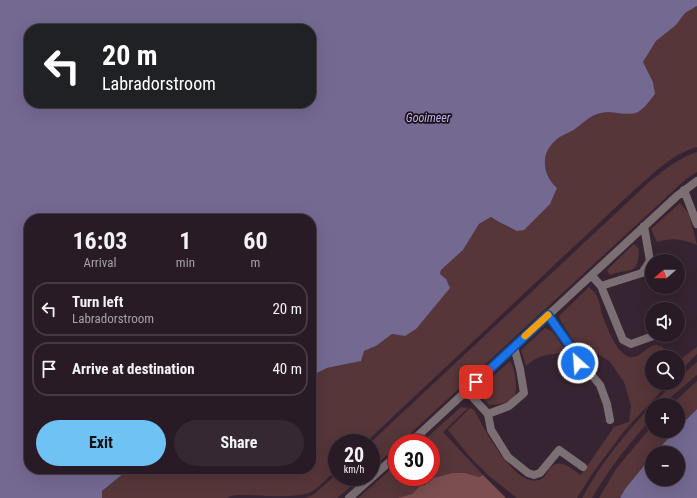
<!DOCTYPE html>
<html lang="en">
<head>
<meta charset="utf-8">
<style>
  body { margin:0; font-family:"Roboto Condensed",sans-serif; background:#352832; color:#f1f3f6; height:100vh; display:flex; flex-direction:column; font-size:15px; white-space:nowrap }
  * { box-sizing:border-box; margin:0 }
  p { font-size:13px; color:#a5a1a7 }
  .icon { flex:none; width:22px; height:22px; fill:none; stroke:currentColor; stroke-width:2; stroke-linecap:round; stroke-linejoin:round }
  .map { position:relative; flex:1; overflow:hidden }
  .drawer { position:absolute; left:24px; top:214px; width:292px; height:260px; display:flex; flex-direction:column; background:#291b26; border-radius:16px; box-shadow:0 4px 16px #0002,0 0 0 1px #453943 }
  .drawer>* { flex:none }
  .guide { position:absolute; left:24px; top:24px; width:292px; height:84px; border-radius:16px; box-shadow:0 4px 16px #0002,0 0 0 1px #453943; background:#202124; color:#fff; overflow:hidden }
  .needle { width:26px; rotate:250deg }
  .buttons { position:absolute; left:645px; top:254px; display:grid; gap:8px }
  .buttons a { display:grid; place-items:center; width:40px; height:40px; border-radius:50%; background:#291b26; box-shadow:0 4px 16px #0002,0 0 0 1px #453943; font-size:20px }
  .speed { position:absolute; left:328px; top:434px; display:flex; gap:8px; font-size:20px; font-weight:700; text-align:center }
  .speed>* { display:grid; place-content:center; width:52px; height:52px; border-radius:50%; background:#291b26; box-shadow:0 4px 16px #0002,0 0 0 1px #453943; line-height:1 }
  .speed small { font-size:10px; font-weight:400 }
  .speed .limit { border:6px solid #d22; background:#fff; color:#111 }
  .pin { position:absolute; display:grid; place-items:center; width:34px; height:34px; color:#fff; margin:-17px; border-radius:8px; box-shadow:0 2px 6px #0006 }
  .me { position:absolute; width:44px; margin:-22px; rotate:334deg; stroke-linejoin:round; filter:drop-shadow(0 0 3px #0008) }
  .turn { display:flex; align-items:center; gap:14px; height:84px; padding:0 12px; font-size:18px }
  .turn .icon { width:52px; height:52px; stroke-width:2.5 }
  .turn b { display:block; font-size:28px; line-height:34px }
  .eta { display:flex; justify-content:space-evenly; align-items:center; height:68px; text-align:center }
  .eta b { font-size:24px; font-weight:700; line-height:28px }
  .action { display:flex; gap:8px; margin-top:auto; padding:8px 12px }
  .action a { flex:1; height:46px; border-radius:24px; background:#6fc2f4; color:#111; font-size:16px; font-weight:700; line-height:46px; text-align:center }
  .action a+a { background:#352832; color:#f1f3f6 }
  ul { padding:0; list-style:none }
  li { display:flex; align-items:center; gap:12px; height:54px; margin:0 8px 6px; padding:0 4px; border:2px solid #453943; border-radius:16px }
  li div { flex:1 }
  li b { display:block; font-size:15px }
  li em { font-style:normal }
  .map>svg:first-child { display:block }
  .green { fill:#563638 }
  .forest { fill:#7c4e50 }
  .water { fill:#746991; fill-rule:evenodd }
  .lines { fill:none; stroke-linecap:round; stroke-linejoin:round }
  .street { stroke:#7c6f73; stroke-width:8 }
  .route-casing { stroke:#114b97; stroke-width:10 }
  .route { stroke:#1a73e8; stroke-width:7 }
  .slow { stroke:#f59e0b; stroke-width:7 }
  .labels { text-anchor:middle; stroke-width:3.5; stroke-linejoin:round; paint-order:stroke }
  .water-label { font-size:12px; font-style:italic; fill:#c4b2f3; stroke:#191017 }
</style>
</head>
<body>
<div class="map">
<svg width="697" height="498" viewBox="0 0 697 498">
  <rect width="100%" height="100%" fill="#372432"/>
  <path class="green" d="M 697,6 L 697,147 C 671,154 651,176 631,193 L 365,443 L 337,443 L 337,469 C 329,476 318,489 309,493 C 292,498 269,496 251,495 C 242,495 234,494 226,498 L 102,498 L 102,491 L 129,469 L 311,469 L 311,376 L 327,368 L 352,363 L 364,351 L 376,346 L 392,334 L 405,336 L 440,274 L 441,270 L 463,250 L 479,224 L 491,217 C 501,223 512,232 524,229 L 557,188 C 542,174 540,154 555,140 C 561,135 568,133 574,129 C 583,123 590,116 600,113 C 608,111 619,113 627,114 L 653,82 L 643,62 L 656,41 L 676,25 L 685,13 Z
    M 697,152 L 697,172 L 686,179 L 400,443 L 397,443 L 397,446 L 371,469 L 370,443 L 648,183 C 663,171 678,158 697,152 Z
    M 680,203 L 689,214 L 697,245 C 683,239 671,237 657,242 L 651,229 Z
    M 634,244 L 639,249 C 638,277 631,267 610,275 L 607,270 Z
    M 589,287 C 592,290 595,293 597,296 C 600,302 600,308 602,314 C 606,325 614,347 624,354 C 640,367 647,337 662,347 C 665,349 667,354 669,357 L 652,357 L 652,383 L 669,383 L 624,431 L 592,474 L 577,498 L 517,498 L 489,476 L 470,457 L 448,430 L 470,408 L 474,410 C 483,426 516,492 541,479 C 545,477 547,473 549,469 C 560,456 571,469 581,475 L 614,427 L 629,422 L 631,406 L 624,382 L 610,362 L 591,349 L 589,353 L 579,349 L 561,322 L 559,316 Z
    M 545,328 L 552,331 L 568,354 C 553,352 537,355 526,366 L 521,350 Z
    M 697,347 L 697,354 L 678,373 L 678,361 Z
    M 510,361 C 513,365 514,371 515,376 C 519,401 512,403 489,405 L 481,397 L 480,388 Z
    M 697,362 L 697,375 L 671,397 L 663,405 L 652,405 L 674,383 L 678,383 L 678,379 Z
    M 697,381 L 697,409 L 678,428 L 678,405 L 671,405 Z
    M 652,405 L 652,418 C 629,443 609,469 592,498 L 582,498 C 601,463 625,434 652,405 Z
    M 461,407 L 468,408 L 443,432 L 483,475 L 479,477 L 465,473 L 452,473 L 426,480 L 412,494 L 397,498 L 358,498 L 397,464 L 397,477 L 431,477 L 431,443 L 421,443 Z
    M 652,426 L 652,431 L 675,431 L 655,453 L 652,453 L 652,456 L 625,489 L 620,498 L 599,498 L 616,469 Z
    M 337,474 L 337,477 L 362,477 L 337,498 L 305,498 L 313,495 Z"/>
  <path class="forest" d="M 452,473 L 465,473 L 479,477 L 483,475 L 506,498 L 397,498 L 412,494 L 426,480 Z"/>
  <path class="water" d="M 0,0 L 697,0 L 697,6 L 685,13 L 676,25 L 656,41 L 643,62 L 653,82 L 655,94 C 650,100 645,108 638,112 C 625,117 613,110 601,113 C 591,115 583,123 575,129 C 569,133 561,135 556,140 C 540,153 542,174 557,188 L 550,204 L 524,230 L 517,231 L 499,222 L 491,217 L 479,224 L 463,250 L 441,270 L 440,274 L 446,279 L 450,288 L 416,329 L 405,336 L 392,334 L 376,346 L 364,351 L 361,361 L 327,368 L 311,376 L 311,219 L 29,219 L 29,469 L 129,469 L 102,491 L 102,498 L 0,498 ZM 29,29 L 311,29 L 311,103 L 29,103 Z
    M 697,409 L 697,498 L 620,498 L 625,489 L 652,456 L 652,479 L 678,479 L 678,453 L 655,453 L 675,431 L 678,431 L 678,428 Z"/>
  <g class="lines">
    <path class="street" d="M 684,190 L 697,224
      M 592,276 L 601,286 L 623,340 L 631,344 L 656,335
      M 601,286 L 642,273 L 650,261 L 644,226
      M 548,315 L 577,356 L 578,363 L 590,373 L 600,385 L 607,404 L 610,420
      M 467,391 L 488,414 L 491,430 L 508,457 L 528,473 L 534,475 L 540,473 L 559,450 L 583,467
      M 488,414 L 509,406 L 524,393 L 520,369 L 514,347
      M 410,443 L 677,196 L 697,181
      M 349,498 L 397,455"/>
  </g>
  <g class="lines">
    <g class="route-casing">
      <path id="route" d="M 476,382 L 548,315 L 577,356 L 578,363"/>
    </g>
    <use href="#route" class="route"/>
    <path class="slow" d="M 525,336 L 548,315"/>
  </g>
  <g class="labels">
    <g class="water-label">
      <text x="428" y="122">Gooimeer</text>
    </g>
  </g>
</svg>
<div class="buttons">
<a><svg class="needle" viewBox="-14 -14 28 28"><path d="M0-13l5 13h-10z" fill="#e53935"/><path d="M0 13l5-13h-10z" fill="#a5a1a7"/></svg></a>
<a><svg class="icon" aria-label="sound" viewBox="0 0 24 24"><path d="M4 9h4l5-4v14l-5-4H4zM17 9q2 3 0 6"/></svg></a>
<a><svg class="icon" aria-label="search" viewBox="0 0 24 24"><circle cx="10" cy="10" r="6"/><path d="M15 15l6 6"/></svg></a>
<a>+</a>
<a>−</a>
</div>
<div class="speed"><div>20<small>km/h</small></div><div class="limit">30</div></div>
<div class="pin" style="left:476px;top:382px;background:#d93025"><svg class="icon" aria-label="arrive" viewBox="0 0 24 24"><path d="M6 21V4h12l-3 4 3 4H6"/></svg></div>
<svg class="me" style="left:578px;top:363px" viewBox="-20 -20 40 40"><circle r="17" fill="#1a73e8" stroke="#fff" stroke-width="3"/><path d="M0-11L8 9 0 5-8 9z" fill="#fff"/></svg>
<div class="guide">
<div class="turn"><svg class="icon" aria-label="left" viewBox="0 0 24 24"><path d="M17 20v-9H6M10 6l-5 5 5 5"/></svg><div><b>20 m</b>Labradorstroom</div></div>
</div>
<section class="drawer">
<div class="eta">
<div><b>16:03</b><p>Arrival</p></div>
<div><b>1</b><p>min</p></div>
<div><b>60</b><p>m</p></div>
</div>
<ul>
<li><svg class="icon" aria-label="left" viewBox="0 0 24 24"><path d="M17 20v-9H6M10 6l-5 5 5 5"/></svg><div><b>Turn left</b><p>Labradorstroom</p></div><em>20 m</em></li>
<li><svg class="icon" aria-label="arrive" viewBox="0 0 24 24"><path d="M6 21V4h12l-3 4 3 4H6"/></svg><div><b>Arrive at destination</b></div><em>40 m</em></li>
</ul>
<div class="action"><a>Exit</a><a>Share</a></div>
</section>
</div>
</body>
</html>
